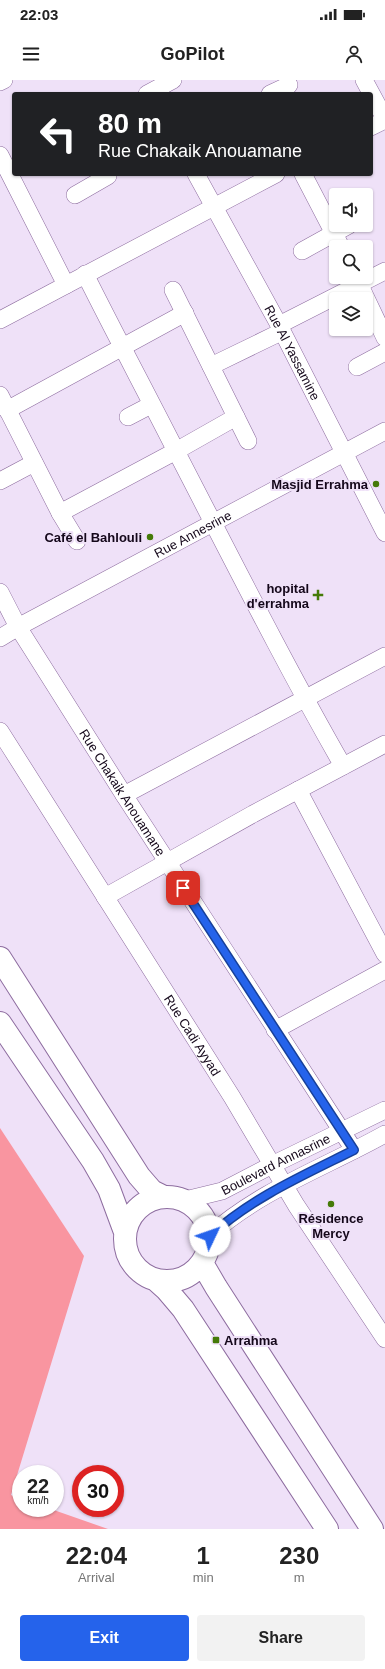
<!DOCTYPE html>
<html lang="en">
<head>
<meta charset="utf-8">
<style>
  body { margin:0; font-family:Helvetica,sans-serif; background:#f2f2f2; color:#222; height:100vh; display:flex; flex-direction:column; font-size:15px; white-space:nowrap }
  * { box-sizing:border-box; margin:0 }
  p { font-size:13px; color:#767676 }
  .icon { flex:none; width:22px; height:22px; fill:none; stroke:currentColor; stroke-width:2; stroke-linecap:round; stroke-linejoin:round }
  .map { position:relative; height:1449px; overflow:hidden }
  .drawer { display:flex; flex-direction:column; background:#fff; flex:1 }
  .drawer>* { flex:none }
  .top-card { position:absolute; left:12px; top:12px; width:361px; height:84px; border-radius:4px; box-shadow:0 1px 3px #0004; background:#202124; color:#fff; overflow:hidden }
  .tools { position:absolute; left:329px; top:108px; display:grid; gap:8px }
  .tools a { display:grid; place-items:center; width:44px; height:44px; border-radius:4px; background:#fff; box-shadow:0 1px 3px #0004; font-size:20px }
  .speed { position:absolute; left:12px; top:1385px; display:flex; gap:8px; font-size:20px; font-weight:700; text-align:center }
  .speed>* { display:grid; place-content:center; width:52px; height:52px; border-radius:50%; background:#fff; box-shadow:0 1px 3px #0004; line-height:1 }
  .speed small { font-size:10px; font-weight:400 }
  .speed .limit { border:6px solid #d22; background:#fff; color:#111 }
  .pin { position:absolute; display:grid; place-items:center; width:34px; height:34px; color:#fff; margin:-17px; border-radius:8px; box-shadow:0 2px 6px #0006 }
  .me { position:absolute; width:44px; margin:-22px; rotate:48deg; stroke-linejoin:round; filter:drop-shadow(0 0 3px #0008) }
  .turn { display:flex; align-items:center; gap:14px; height:84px; padding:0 20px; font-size:18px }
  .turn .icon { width:52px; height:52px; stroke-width:2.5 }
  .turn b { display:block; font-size:28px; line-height:34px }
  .eta { display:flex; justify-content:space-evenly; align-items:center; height:68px; text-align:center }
  .eta b { font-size:24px; font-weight:700; line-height:28px }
  .cta { display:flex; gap:8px; margin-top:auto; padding:8px 20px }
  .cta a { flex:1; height:46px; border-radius:4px; background:#2563eb; color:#fff; font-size:16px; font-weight:700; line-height:46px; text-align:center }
  .cta a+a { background:#f2f2f2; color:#222 }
  .status { display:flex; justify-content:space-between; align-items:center; height:28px; padding:0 20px; background:#fff; direction:ltr }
  .status svg { height:11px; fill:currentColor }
  header { display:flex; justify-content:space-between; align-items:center; height:52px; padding:0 20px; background:#fff; font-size:18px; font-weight:700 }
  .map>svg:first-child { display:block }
  .green { fill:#f995a0 }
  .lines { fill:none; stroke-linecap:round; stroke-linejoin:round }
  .minor-casing { stroke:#8d6c9f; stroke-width:18 }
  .major-casing { stroke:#8d6c9f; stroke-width:24 }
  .minor { stroke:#fff; stroke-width:17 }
  .major { stroke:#fff; stroke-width:22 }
  .route-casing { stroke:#184099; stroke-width:10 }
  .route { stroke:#2563eb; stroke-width:7 }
  .poi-dot { fill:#457a08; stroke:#efe1f8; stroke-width:1.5 }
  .labels { text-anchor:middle; stroke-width:4; stroke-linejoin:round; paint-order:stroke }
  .street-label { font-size:13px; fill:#14071a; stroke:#efe1f8 }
  .poi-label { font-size:13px; font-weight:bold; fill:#14071a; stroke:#efe1f8; text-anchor:end }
</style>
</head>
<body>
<div class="status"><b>22:03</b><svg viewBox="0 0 49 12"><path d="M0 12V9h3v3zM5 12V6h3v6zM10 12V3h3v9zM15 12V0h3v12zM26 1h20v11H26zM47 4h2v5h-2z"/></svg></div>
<header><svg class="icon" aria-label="menu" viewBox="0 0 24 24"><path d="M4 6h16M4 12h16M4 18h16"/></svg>GoPilot<svg class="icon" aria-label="person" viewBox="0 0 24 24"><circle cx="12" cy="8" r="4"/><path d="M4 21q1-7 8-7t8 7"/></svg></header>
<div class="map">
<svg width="385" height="1449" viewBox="0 0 385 1449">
  <rect width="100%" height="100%" fill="#efe1f8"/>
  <path class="green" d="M 0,1048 L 84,1176 L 11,1415 L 21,1419 L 21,1428 L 48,1428 L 108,1449 L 0,1449 Z"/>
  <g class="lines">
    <g class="minor-casing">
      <g id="minor">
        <path d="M 364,0 L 385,39"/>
        <path d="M 0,2 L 4,0"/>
        <path d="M 147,14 L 173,0"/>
        <path d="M 270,14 L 289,5"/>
        <path d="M 371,47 L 385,40"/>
        <path d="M 0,75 L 66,205"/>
        <path id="s1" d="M 196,94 L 279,245 L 385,453"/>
        <path d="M 303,94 L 341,167"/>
        <path d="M 75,115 L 108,96"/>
        <path d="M 302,171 L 349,145"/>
        <path d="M 85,194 C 115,254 146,312 176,371 C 231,477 284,583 343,686"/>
        <path d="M 356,197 L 385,258"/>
        <path d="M 173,210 L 248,361"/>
        <path d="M 0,240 L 276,94"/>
        <path d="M 279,245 L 385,191"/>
        <path d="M 211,286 L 281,252"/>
        <path d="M 357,287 L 385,272"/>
        <path d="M 0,315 L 60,433 L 77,461"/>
        <path d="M 7,330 L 185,233"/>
        <path d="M 128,337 L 151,325"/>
        <path d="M 0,401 L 34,383"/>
        <path d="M 60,433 L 176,371 L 236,337"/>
        <path id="s2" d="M 0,512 L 18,547 L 124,715 L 354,1070"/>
        <path id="s3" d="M 0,558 L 18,547 L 385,351"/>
        <path id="s4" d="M 0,651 L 232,1017 L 296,1125 L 385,1259"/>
        <path d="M 298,710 L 385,874"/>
        <path d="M 124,715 L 385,576"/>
        <path d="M 105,817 L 253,734 L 385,664"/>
        <path d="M 275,950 L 385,890"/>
        <path id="s5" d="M 185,1120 L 222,1111 L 274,1084 L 385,1030"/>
        <path d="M 209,1156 C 260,1110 326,1087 385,1054"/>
      </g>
    </g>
    <g class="major-casing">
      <path id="major" d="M 0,878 L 139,1096 L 152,1111 L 162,1116
        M 0,943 L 93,1081 L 109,1109 L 125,1152
        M125 1159a42 42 0 1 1 84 0a42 42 0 1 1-84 0Z
        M 202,1183 L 216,1207 L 372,1449
        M 156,1200 L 166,1209 L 183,1229 L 327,1449"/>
    </g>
    <use href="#minor" class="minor"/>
    <use href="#major" class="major"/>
  </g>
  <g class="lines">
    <g class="route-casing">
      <path id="route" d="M 183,808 L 354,1070 C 304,1095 251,1118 210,1156"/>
    </g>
    <use href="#route" class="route"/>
  </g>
  <g class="poi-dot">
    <circle cx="376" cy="404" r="4"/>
    <circle cx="150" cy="457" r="4"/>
    <path d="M316 509h4v4h4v4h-4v4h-4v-4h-4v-4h4z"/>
    <circle cx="331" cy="1124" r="4"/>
    <rect x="212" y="1256" width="8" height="8" rx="2"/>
  </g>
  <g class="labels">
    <g class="street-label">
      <text dy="5" stroke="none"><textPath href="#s1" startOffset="203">Rue Al Yassamine</textPath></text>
      <text dy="5" stroke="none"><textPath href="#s3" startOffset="219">Rue Annesrine</textPath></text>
      <text dy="5" stroke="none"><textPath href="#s2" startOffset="235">Rue Chakaik Anouamane</textPath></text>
      <text dy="5" stroke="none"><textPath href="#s4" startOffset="360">Rue Cadi Ayyad</textPath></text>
      <text dy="5" stroke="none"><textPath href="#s5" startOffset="98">Boulevard Annasrine</textPath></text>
    </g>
    <g class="poi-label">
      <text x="368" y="409">Masjid Errahma</text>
      <text x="142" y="462">Café el Bahlouli</text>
      <text x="309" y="513">hopital<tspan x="309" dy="15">d'errahma</tspan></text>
      <text x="331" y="1143" text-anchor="middle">Résidence<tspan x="331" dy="15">Mercy</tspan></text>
      <text x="224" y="1265" text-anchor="start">Arrahma</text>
    </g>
  </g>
</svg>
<div class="tools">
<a><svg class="icon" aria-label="sound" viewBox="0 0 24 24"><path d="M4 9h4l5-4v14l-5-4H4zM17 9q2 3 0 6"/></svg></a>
<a><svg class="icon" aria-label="search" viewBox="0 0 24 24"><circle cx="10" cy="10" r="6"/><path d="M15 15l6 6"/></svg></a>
<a><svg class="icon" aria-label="layers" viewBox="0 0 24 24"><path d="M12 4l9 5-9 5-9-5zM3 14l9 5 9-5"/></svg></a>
</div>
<div class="speed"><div>22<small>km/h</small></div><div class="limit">30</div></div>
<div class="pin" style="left:183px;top:808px;background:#d93025"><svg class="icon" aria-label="arrive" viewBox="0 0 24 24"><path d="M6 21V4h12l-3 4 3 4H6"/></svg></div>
<svg class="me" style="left:210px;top:1156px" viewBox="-20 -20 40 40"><circle r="19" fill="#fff"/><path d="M0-13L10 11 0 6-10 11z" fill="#2563eb"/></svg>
<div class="top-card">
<div class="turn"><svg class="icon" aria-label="left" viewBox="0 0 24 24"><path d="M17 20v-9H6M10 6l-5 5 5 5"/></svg><div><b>80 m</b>Rue Chakaik Anouamane</div></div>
</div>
</div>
<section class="drawer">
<div class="eta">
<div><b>22:04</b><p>Arrival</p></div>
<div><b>1</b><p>min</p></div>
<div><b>230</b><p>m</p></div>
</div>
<div class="cta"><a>Exit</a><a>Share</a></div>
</section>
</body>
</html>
